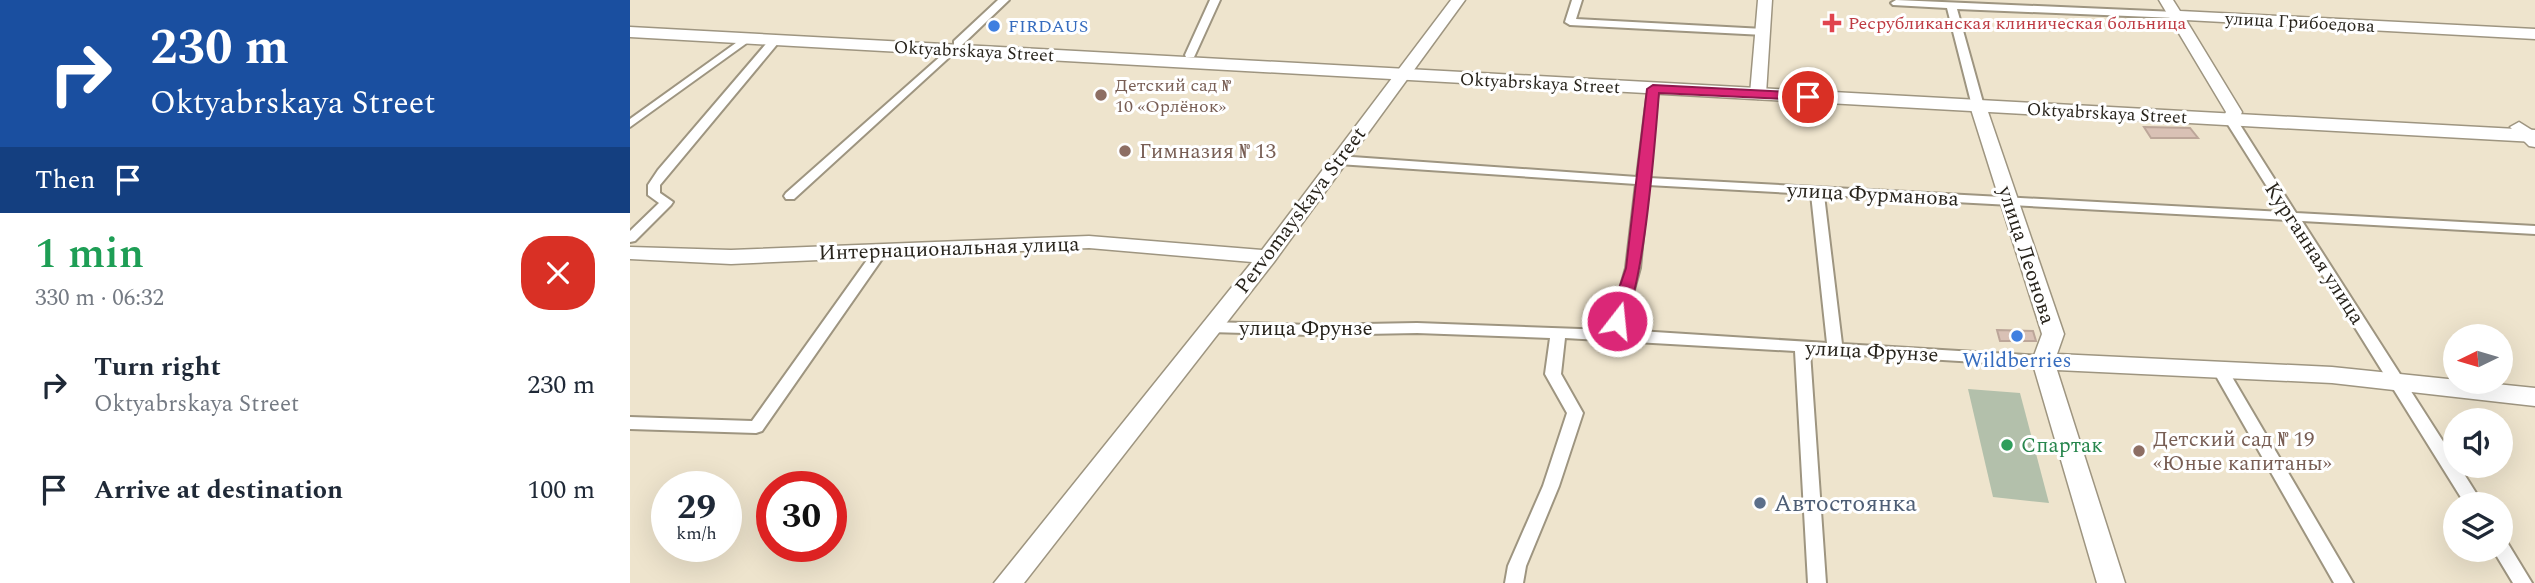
<!DOCTYPE html>
<html lang="en">
<head>
<meta charset="utf-8">
<style>
  body { margin:0; font-family:Spectral,serif; background:#f6f6f7; color:#1f2937; height:100vh; display:flex; flex-direction:column; font-size:26px; white-space:nowrap }
  * { box-sizing:border-box; margin:0 }
  p { font-size:23px; color:#747a83 }
  .icon { flex:none; width:38px; height:38px; fill:none; stroke:currentColor; stroke-width:2; stroke-linecap:round; stroke-linejoin:round }
  .map { position:relative; flex:1; overflow:hidden }
  .panel { display:flex; flex-direction:column; background:#fff; width:630px }
  .panel>* { flex:none }
  .hud { background:#1a4fa0; color:#fff; overflow:hidden }
  .needle { width:46px; rotate:265deg }
  .buttons { position:absolute; left:1813px; top:324px; display:grid; gap:14px }
  .buttons a { display:grid; place-items:center; width:70px; height:70px; border-radius:50%; background:#fff; box-shadow:0 7px 28px #0002; font-size:35px }
  .speed { position:absolute; left:21px; top:471px; display:flex; gap:14px; font-size:35px; font-weight:700; text-align:center }
  .speed>* { display:grid; place-content:center; width:91px; height:91px; border-radius:50%; background:#fff; box-shadow:0 7px 28px #0002; line-height:1 }
  .speed small { font-size:18px; font-weight:400 }
  .speed .limit { border:10px solid #d22; background:#fff; color:#111 }
  .pin { position:absolute; display:grid; place-items:center; width:60px; height:60px; color:#fff; margin:-30px; border:4px solid #fff; border-radius:50%; box-shadow:0 2px 7px #0007 }
  .me { position:absolute; width:77px; margin:-38px; rotate:16deg; stroke-linejoin:round; filter:drop-shadow(0 0 5px #0008) }
  .turn { display:flex; align-items:center; gap:24px; height:147px; padding:0 35px; font-size:32px }
  .turn .icon { width:91px; height:91px; stroke-width:2.5 }
  .turn b { display:block; font-size:49px; line-height:60px }
  .then { display:flex; align-items:center; height:66px; padding:0 35px; background:#0003; gap:14px; font-size:26px }
  .round { display:grid; place-items:center; flex:none; width:74px; height:74px; border-radius:28px; background:#f6f6f7 }
  .summary { display:flex; align-items:center; justify-content:space-between; height:119px; padding:0 35px }
  h1 { font-size:42px; font-weight:600; line-height:52px; color:#1e9e55 }
  ul { padding:0; list-style:none }
  li { display:flex; align-items:center; gap:21px; height:105px; padding:0 35px }
  li div { flex:1 }
  li b { display:block; font-size:26px }
  li em { font-style:normal }
  main { display:flex; flex:1; min-height:0 }
  .map>svg:first-child { display:block }
  .green { fill:#b3c0ab }
  .building { fill:#d9c1b5; stroke:#bca699; stroke-width:2 }
  .lines { fill:none; stroke-linecap:round; stroke-linejoin:round }
  .street-casing { stroke:#9e9580; stroke-width:4 }
  .secondary-casing { stroke:#9e9580; stroke-width:3 }
  .primary-casing { stroke:#9e9580; stroke-width:3 }
  .street { fill:#fff; fill-rule:evenodd }
  .secondary { fill:#fff; fill-rule:evenodd }
  .primary { fill:#fff; fill-rule:evenodd }
  .route { fill:#db2777; stroke:#8e194d; stroke-width:2 }
  .health-dot { fill:#e0444e; stroke:#fff; stroke-width:2.5 }
  .shop-dot { fill:#3f7fe0; stroke:#fff; stroke-width:2.5 }
  .education-dot { fill:#8d6e63; stroke:#fff; stroke-width:2.5 }
  .leisure-dot { fill:#2e9e5b; stroke:#fff; stroke-width:2.5 }
  .service-dot { fill:#5c6f8a; stroke:#fff; stroke-width:2.5 }
  .labels { text-anchor:middle; stroke-width:6; stroke-linejoin:round; paint-order:stroke }
  .far-street-label { font-size:18px; fill:#28241c; stroke:#fff }
  .far-health-label { font-size:18px; fill:#be3a42; stroke:#fff; text-anchor:start }
  .far-shop-label { font-size:18px; fill:#366cbe; stroke:#fff; text-anchor:start }
  .far-education-label { font-size:18px; fill:#785e54; stroke:#fff; text-anchor:start }
  .education-label { font-size:21px; fill:#785e54; stroke:#fff; text-anchor:start }
  .street-label { font-size:21px; fill:#28241c; stroke:#fff }
  .shop-label { font-size:21px; fill:#366cbe; stroke:#fff }
  .leisure-label { font-size:21px; fill:#27864d; stroke:#fff; text-anchor:start }
  .near-service-label { font-size:24px; fill:#4e5e75; stroke:#fff; text-anchor:start }
</style>
</head>
<body>
<main>
<section class="panel">
<div class="hud">
<div class="turn"><svg class="icon" aria-label="right" viewBox="0 0 24 24"><path d="M7 20v-9h11M14 6l5 5-5 5"/></svg><div><b>230 m</b>Oktyabrskaya Street</div></div>
<div class="then">Then<svg class="icon" aria-label="arrive" viewBox="0 0 24 24"><path d="M6 21V4h12l-3 4 3 4H6"/></svg></div>
</div>
<div class="summary"><div><h1>1 min</h1><p>330 m · 06:32</p></div><a class="round" style="background:#d93025;color:#fff"><svg class="icon" aria-label="close" viewBox="0 0 24 24"><path d="M6 6l12 12M18 6L6 18"/></svg></a></div>
<ul>
<li><svg class="icon" aria-label="right" viewBox="0 0 24 24"><path d="M7 20v-9h11M14 6l5 5-5 5"/></svg><div><b>Turn right</b><p>Oktyabrskaya Street</p></div><em>230 m</em></li>
<li><svg class="icon" aria-label="arrive" viewBox="0 0 24 24"><path d="M6 21V4h12l-3 4 3 4H6"/></svg><div><b>Arrive at destination</b></div><em>100 m</em></li>
</ul>
</section>
<div class="map">
<svg width="1905" height="583" viewBox="0 0 1905 583">
  <rect width="100%" height="100%" fill="#eee4cd"/>
  <path class="green" d="M 1338,389 L 1390,393 L 1419,503 L 1363,497 Z"/>
  <path class="building" d="M 1514,127 L 1560,128 L 1568,138 L 1521,138 Z
    M 1367,330 L 1403,331 L 1406,341 L 1370,341 Z"/>
  <g class="lines">
    <g class="street-casing">
      <path id="street" d="M 368,0 L 379,0 L 332,45 L 324,45 L 324,41 Z
        M 580,0 L 590,0 L 565,55 L 564,57 L 556,57 L 555,55 Z
        M 942,0 L 952,0 L 946,19 L 1134,29 L 1139,32 L 1134,35 L 940,25 L 935,22 Z
        M 1266,0 L 1546,12 L 1551,15 L 1546,18 L 1327,9 L 1354,106 L 1348,109 L 1342,106 L 1317,8 L 1263,5 L 1261,3 Z
        M 117,35 L 122,38 L 121,40 L 0,127 L 0,119 Z
        M 145,37 L 150,40 L 149,42 L 30,185 L 30,193 L 43,202 L 41,205 L 5,241 L 0,242 L 0,231 L 29,203 L 18,195 L 18,185 L 28,170 L 141,38 Z
        M 321,47 L 325,48 L 325,52 L 164,199 L 156,199 L 154,196 L 156,193 Z
        M 1023,86 L 1028,89 L 1019,178 L 1653,212 L 1595,120 L 1601,117 L 1607,120 L 1666,213 L 1905,226 L 1905,234 L 1672,221 L 1825,460 L 1825,466 L 1829,466 L 1853,504 L 1835,504 L 1658,220 L 1194,195 L 1212,344 L 1413,356 L 1418,357 L 1421,361 L 1418,365 L 1413,366 L 1180,352 L 1196,583 L 1178,583 L 1165,351 L 935,338 L 931,374 L 953,413 L 929,486 L 896,566 L 893,583 L 875,583 L 878,566 L 913,486 L 937,413 L 915,374 L 920,338 L 787,333 L 681,335 L 579,332 L 572,327 L 579,322 L 681,325 L 787,323 L 978,330 L 996,268 L 1006,184 L 708,164 L 702,160 L 708,156 L 1007,177 L 1018,89 ZM 1018,185 L 1181,194 L 1197,343 L 993,330 L 1010,268 Z
        M 252,245 L 259,249 L 132,431 L 126,433 L 0,429 L 0,417 L 122,421 L 247,246 Z
        M 1590,364 L 1595,365 L 1723,583 L 1704,583 L 1582,369 L 1585,365 Z
        M 1871,539 L 1877,542 L 1902,583 L 1883,583 L 1863,550 L 1871,550 Z"/>
    </g>
    <g class="secondary-casing">
      <path id="secondary" d="M 821,0 L 835,0 L 644,262 L 394,583 L 364,583 L 622,262 L 459,248 L 101,264 L 0,259 L 0,247 L 101,250 L 459,236 L 632,250 Z
        M 1128,0 L 1142,0 L 1136,94 L 1128,99 L 1120,94 Z
        M 1529,0 L 1543,0 L 1550,11 L 1905,29 L 1905,39 L 1556,20 L 1612,112 L 1607,124 L 1601,125 L 1592,120 L 1596,112 Z
        M 1348,101 L 1356,106 L 1434,334 L 1427,354 L 1702,367 L 1905,388 L 1905,406 L 1702,383 L 1427,370 L 1495,583 L 1467,583 L 1402,361 L 1412,334 L 1340,106 Z
        M 1889,122 L 1905,132 L 1905,147 L 1899,146 L 1880,127 Z"/>
    </g>
    <g class="primary-casing">
      <path id="primary" d="M 0,27 L 1905,130 L 1905,142 L 0,37 Z"/>
    </g>
    <use href="#street" class="street"/>
    <use href="#secondary" class="secondary"/>
    <use href="#primary" class="primary"/>
  </g>
  <path class="route" d="M 1023,85 L 1178,93 L 1185,97 L 1178,100 L 1029,93 C 1026,126 1013,319 987,327 L 978,321 L 996,268 L 1017,89 Z"/>
  <path class="health-dot" d="M1198.5 12.5h7v7h7v7h-7v7h-7v-7h-7v-7h7z"/>
  <g class="shop-dot">
    <circle cx="364" cy="26" r="7"/>
    <circle cx="1387" cy="336" r="7"/>
  </g>
  <g class="education-dot">
    <circle cx="471" cy="95" r="7"/>
    <circle cx="495" cy="151" r="7"/>
    <circle cx="1509" cy="451" r="7"/>
  </g>
  <circle class="leisure-dot" cx="1377" cy="445" r="7"/>
  <circle class="service-dot" cx="1130" cy="503" r="7"/>
  <g class="labels">
    <g class="far-street-label">
      <text transform="translate(1670 22) rotate(3)" y="6">улица Грибоедова</text>
      <text transform="translate(344 51) rotate(3)" y="6">Oktyabrskaya Street</text>
      <text transform="translate(910 83) rotate(3)" y="6">Oktyabrskaya Street</text>
      <text transform="translate(1477 113) rotate(3)" y="6">Oktyabrskaya Street</text>
    </g>
    <g class="far-health-label">
      <text x="1218" y="29">Ресрубликанская клиническая больница</text>
    </g>
    <g class="far-shop-label">
      <text x="378" y="32">FIRDAUS</text>
    </g>
    <g class="far-education-label">
      <text x="485" y="91">Детский сад №<tspan x="485" dy="21">10 «Орлёнок»</tspan></text>
    </g>
    <g class="education-label">
      <text x="509" y="158">Гимназия № 13</text>
      <text x="1523" y="446">Детский сад № 19<tspan x="1523" dy="24">«Юные капитаны»</tspan></text>
    </g>
    <g class="street-label">
      <text transform="translate(1243 194) rotate(3)" y="7">улица Фурманова</text>
      <text transform="translate(670 210) rotate(-53)" y="7">Pervomayskaya Street</text>
      <text transform="translate(319 248) rotate(-2)" y="7">Интернациональная улица</text>
      <text transform="translate(1685 253) rotate(57)" y="7">Курганная улица</text>
      <text transform="translate(1397 255) rotate(72)" y="7">улица Леонова</text>
      <text x="676" y="335">улица Фрунзе</text>
      <text transform="translate(1242 351) rotate(3)" y="7">улица Фрунзе</text>
    </g>
    <g class="shop-label">
      <text x="1387" y="367">Wildberries</text>
    </g>
    <g class="leisure-label">
      <text x="1391" y="452">Спартак</text>
    </g>
    <g class="near-service-label">
      <text x="1144" y="511">Автостоянка</text>
    </g>
  </g>
</svg>
<div class="buttons">
<a><svg class="needle" viewBox="-14 -14 28 28"><path d="M0-13l5 13h-10z" fill="#e53935"/><path d="M0 13l5-13h-10z" fill="#747a83"/></svg></a>
<a><svg class="icon" aria-label="sound" viewBox="0 0 24 24"><path d="M4 9h4l5-4v14l-5-4H4zM17 9q2 3 0 6"/></svg></a>
<a><svg class="icon" aria-label="layers" viewBox="0 0 24 24"><path d="M12 4l9 5-9 5-9-5zM3 14l9 5 9-5"/></svg></a>
</div>
<div class="speed"><div>29<small>km/h</small></div><div class="limit">30</div></div>
<div class="pin" style="left:1178px;top:97px;background:#d93025"><svg class="icon" aria-label="arrive" viewBox="0 0 24 24"><path d="M6 21V4h12l-3 4 3 4H6"/></svg></div>
<svg class="me" style="left:987px;top:321px" viewBox="-20 -20 40 40"><circle r="17" fill="#db2777" stroke="#fff" stroke-width="3"/><path d="M0-11L8 9 0 5-8 9z" fill="#fff"/></svg>
</div>
</main>
</body>
</html>
